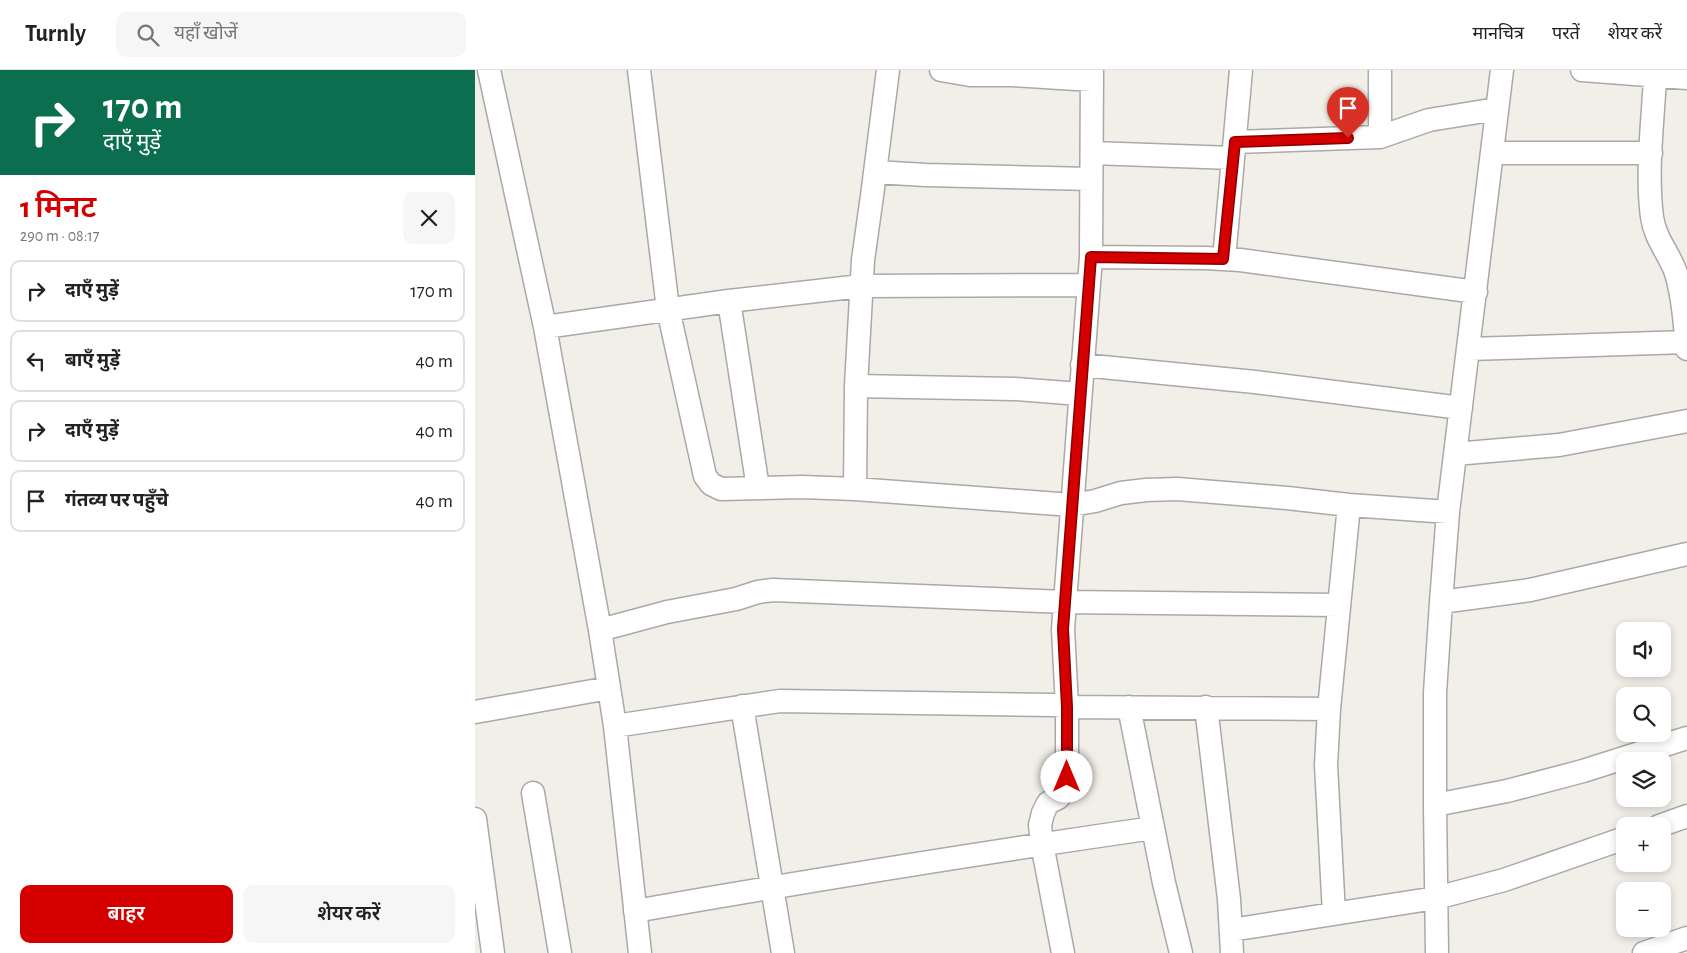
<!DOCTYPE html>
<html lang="hi">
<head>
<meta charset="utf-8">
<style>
  body { margin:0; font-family:"Alegreya Sans","Noto Sans Devanagari",sans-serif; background:#f6f6f6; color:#222; height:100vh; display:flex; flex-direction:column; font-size:19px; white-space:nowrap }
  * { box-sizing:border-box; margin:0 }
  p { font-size:16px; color:#767676 }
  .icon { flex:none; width:28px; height:28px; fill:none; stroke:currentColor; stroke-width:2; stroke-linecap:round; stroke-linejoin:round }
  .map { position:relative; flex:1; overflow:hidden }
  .details { display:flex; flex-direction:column; background:#fff; width:475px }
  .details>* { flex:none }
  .top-card { background:#0b6e4f; color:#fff; overflow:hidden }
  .fabs { position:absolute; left:1141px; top:552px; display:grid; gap:10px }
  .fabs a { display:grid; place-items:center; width:55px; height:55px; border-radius:10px; background:#fff; box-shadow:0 2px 8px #0003; font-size:25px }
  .pin { position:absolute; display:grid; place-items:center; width:42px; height:42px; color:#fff; margin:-51px -21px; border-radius:50% 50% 50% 0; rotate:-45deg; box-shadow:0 0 5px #0007 }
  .pin .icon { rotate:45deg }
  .me { position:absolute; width:55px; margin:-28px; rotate:0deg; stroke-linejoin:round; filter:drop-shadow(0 0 4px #0008) }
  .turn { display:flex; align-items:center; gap:18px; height:105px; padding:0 20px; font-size:22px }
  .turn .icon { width:65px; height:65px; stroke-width:2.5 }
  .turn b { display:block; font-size:35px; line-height:42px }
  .round { display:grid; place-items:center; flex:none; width:52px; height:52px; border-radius:10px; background:#f6f6f6 }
  .summary { display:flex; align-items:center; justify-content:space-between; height:85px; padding:0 20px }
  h1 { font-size:30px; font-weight:600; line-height:38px; color:#d40000 }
  .action { display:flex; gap:10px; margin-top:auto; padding:10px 20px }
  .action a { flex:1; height:58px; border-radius:10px; background:#d40000; color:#fff; font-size:20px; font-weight:600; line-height:58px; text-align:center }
  .action a+a { background:#f6f6f6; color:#222 }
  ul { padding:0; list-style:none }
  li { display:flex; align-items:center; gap:15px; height:62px; margin:0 10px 8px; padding:0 10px; border:2px solid #e0e0e0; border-radius:10px }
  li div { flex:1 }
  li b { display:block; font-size:19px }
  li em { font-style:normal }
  header { display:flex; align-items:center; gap:30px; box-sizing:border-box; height:70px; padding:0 25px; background:#fff; border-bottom:1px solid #e0e0e0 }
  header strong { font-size:24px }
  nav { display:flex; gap:28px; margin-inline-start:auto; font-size:18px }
  .search { width:350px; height:45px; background:#f6f6f6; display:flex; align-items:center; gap:12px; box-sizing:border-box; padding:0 18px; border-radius:10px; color:#767676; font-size:19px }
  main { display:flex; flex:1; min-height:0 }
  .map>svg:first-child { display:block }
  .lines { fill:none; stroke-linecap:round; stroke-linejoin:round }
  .street-casing { stroke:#a9a9a9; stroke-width:25 }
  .street { stroke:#fff; stroke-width:22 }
  .route-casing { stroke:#8a0000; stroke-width:12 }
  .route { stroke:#d40000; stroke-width:9 }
</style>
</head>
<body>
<header>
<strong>Turnly</strong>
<div class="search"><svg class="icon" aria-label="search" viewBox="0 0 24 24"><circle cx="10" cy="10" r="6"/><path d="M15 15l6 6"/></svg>यहाँ खोजें</div>
<nav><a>मानचित्र</a><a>परतें</a><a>शेयर करें</a></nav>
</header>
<main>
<section class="details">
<div class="top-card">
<div class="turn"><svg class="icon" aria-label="right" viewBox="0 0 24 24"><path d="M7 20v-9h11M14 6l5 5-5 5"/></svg><div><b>170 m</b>दाएँ मुड़ें</div></div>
</div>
<div class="summary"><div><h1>1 मिनट</h1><p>290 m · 08:17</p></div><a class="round"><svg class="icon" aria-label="close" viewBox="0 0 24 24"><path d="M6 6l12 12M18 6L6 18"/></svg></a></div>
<ul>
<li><svg class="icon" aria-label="right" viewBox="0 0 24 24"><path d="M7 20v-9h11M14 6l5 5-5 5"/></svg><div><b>दाएँ मुड़ें</b></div><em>170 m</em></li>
<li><svg class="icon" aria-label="left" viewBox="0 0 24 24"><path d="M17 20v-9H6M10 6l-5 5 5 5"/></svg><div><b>बाएँ मुड़ें</b></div><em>40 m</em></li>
<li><svg class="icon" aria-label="right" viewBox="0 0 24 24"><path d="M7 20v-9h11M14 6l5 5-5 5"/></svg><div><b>दाएँ मुड़ें</b></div><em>40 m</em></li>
<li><svg class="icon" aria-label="arrive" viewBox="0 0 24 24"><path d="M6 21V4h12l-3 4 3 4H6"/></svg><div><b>गंतव्य पर पहुँचे</b></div><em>40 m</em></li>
</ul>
<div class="action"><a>बाहर</a><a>शेयर करें</a></div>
</section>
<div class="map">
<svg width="1212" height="883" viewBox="0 0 1212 883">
  <rect width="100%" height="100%" fill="#f2efe9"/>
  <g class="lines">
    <g class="street-casing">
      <path id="street" d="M 14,0 L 70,257 L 125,560 L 140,656 L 165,883
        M 164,0 L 193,239 L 230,406 L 236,414 L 246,419 L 327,417 L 380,419 L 597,435 L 620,431 L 646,423 L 671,420 L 702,419 L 812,428 L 874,435 L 973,442
        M 466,0 L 495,5 L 536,5 L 617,10
        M 1107,0 L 1212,8
        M 1180,6 C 1178,52 1171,101 1177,147 C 1180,169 1194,183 1201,203 C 1208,227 1210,254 1212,279
        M 905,67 L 905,0
        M 760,72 L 905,67 L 954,50 L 1022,39
        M 617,83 L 758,88
        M 1017,83 L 1176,83
        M 400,102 L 451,105 L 616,109
        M 616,187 L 731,188 L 765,190 L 1001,222
        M 749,189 L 766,0
        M 254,231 L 283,418
        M 70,257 L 254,231 L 386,216 L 613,215
        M 994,279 L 1212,272
        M 607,295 L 780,312 L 986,338
        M 381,316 L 540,319 L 605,324
        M 980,384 L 1084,375 L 1212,351
        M 380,419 L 381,316 L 388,190 L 397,126 L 413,0
        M 966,532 L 1055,520 L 1212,484
        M 125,560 L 192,542 L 261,529 L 283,522 L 298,520 L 590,532 L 864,535
        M 267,636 L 308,883
        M 654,637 L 689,813 L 706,883
        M 731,637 L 754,829 L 757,883
        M 0,642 L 134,618
        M 140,656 L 305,631 L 579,635 L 592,637 L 854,639
        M 58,723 L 85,883
        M 960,735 L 1032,721 L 1108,701 L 1212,668
        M 0,749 L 18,883
        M 1184,756 L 1212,746
        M 160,841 C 332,811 505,783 678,758
        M 859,844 L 851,695 L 854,639 L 874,435
        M 756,860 L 961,828 L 1029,810 L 1150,768
        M 588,883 L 567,774 L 565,755 L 568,743 L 573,733 L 583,728 L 590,720 L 592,707 L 592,637 L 588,559 L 616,187 L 617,0
        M 962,883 L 960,735 L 960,623 L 966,532 L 973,442 L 1027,0
        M 1169,883 L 1212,868"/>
    </g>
    <use href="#street" class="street"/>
  </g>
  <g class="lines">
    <g class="route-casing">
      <path id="route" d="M 592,707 L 592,637 L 588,559 L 616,187 L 748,189 L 760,72 L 873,68"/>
    </g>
    <use href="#route" class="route"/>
  </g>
</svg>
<div class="fabs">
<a><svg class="icon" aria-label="sound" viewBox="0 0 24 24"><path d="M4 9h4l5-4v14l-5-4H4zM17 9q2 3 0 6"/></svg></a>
<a><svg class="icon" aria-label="search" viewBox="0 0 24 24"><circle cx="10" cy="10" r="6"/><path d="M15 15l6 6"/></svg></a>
<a><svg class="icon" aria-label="layers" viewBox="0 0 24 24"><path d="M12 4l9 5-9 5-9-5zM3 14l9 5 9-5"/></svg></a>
<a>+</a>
<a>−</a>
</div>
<div class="pin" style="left:873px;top:68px;background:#d93025"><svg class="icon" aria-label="arrive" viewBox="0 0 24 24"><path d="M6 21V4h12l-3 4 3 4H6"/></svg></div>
<svg class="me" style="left:592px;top:707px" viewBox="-20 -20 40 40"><circle r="19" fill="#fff"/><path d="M0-13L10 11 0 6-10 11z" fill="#d40000"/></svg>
</div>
</main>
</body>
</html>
